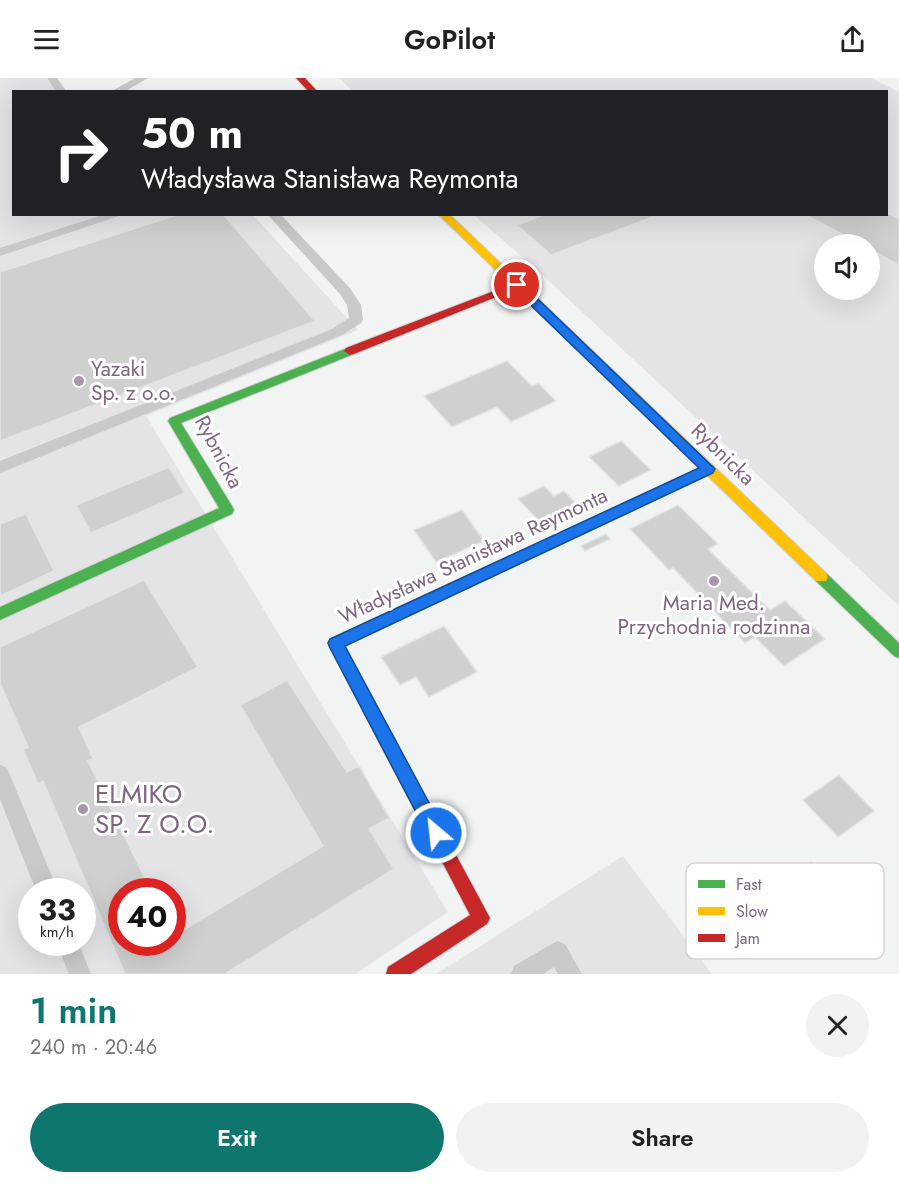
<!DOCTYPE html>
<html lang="en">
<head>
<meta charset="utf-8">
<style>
  body { margin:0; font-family:Jost,sans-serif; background:#f2f2f2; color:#222; height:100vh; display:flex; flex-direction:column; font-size:22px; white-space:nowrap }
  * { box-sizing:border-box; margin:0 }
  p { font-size:20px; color:#767676 }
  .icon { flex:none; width:33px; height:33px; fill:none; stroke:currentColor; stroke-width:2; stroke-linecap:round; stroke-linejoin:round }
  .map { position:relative; height:896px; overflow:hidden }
  .drawer { display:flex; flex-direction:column; background:#fff; flex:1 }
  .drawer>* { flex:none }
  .guide { position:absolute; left:12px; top:12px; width:876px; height:126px; border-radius:0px; box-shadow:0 6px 24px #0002; background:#202124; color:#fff; overflow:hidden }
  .fabs { position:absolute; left:814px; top:156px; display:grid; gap:12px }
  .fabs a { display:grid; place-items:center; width:66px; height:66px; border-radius:50%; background:#fff; box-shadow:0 6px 24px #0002; font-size:30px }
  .speed { position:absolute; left:18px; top:800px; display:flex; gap:12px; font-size:30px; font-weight:700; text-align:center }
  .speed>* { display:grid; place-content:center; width:78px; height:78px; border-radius:50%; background:#fff; box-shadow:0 6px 24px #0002; line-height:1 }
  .speed small { font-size:15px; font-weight:400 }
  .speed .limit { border:9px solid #d22; background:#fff; color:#111 }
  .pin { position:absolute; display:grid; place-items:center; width:51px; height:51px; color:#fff; margin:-26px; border:3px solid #fff; border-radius:50%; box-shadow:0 2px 6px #0007 }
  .me { position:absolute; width:66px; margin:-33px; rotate:332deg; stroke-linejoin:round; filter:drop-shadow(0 0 4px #0008) }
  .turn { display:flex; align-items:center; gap:21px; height:126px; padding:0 30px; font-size:27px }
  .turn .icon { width:78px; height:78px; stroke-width:2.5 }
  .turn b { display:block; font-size:42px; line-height:51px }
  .round { display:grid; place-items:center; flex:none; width:63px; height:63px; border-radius:32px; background:#f2f2f2 }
  .overview { display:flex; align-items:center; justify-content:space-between; height:102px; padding:0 30px }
  h1 { font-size:36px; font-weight:600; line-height:45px; color:#0f766e }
  .primary-button { display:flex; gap:12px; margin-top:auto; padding:12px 30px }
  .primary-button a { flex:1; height:69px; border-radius:36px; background:#0f766e; color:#fff; font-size:24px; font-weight:600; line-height:69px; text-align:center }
  .primary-button a+a { background:#f2f2f2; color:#222 }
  header { display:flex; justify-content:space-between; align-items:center; height:78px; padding:0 30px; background:#fff; font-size:27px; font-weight:600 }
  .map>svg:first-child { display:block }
  .built { fill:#e4e4e6; fill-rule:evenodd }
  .building { fill:#d0d0d1; stroke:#e2e3e2; stroke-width:1.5 }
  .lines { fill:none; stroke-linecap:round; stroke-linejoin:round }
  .fast-casing { stroke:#d0d0d1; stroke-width:2 }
  .slow-casing { stroke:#d0d0d1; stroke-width:2 }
  .jam-casing { stroke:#d0d0d1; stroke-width:2 }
  .lane { fill:#c9c8ca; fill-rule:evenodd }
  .fast { fill:#4caf50; fill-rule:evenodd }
  .slow { fill:#ffc107; fill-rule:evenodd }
  .jam { fill:#c62828; fill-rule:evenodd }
  .route { fill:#1a73e8; stroke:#114b97; stroke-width:1.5 }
  .poi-dot { fill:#a797a9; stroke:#fff; stroke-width:2 }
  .labels { text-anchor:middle; stroke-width:6; stroke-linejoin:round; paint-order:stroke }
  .poi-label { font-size:21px; fill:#7e6581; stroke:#fff; text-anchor:start }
  .street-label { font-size:21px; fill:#7e6581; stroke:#fff }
  .near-poi-label { font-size:26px; fill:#7e6581; stroke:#fff; text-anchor:start }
  .key { fill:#fff; stroke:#d8d1d9; stroke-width:1.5 }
  .key-label { font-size:16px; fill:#7e6581 }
</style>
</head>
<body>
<header><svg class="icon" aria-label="menu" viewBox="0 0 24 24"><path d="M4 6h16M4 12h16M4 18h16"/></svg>GoPilot<svg class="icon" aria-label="share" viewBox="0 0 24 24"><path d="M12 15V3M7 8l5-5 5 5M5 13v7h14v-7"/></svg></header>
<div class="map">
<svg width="899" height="896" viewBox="0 0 899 896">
  <rect width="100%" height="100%" fill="#f2f4f3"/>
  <path class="built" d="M 0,0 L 46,0 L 56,13 L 14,14 L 14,136 L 253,137 L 358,252 L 146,338 L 448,834 L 355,896 L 0,896 ZM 32,813 L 82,813 L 82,864 L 32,864 ZM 122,813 L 172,813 L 172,864 L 122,864 Z
    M 339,0 L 871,0 L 899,14 L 899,528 L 538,193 L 474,137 L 886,136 L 886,14 L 354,14 ZM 825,166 L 870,166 L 870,212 L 825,212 Z
    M 623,778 L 712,896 L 436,896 Z"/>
  <path class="building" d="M 180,136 L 223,136 L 315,243 L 0,363 L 0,194 Z
    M 546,136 L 653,136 L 653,139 L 551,177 L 517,147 Z
    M 804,136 L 890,136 L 899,141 L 899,187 L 870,171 L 870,166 L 861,166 Z
    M 507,283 L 532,308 L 538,305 L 556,323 L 511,344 L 497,329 L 452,349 L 424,318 Z
    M 621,363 L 651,392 L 619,408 L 589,379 Z
    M 169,389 L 185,415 L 91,455 L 76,427 Z
    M 544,408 L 554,418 L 564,413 L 583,433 L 560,443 L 556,439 L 543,447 L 518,421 Z
    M 678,427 L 718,466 L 708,471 L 770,532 L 785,523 L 825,561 L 784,588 L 755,559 L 745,565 L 673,490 L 669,492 L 630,451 Z
    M 462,432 L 484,463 L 436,484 L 414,452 Z
    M 26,436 L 54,493 L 0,518 L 0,446 Z
    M 606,456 L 610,461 L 585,473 L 581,468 Z
    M 144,502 L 198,589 L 79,649 L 93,681 L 88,683 L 151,813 L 122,813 L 122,864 L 172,864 L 172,859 L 323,768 L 240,627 L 287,602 L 347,694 L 359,688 L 389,740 L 369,751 L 394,791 L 225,896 L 125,896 L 43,703 L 38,706 L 23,671 L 28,669 L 0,605 L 0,569 Z
    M 444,548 L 477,594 L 429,619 L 416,599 L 400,607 L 381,579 Z
    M 839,697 L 874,733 L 838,759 L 803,722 Z
    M 811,784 L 826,800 L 793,824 L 779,807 Z"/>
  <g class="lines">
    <g class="fast-casing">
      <path id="fast" d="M 350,269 L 356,273 L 354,276 L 181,345 L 232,428 L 234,432 L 232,436 L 0,542 L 0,529 L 219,430 L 168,343 L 170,340 Z
        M 709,386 L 714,388 L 715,391 L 714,394 L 344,568 L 379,633 L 376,638 L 371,640 L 366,638 L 328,565 L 330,561 Z
        M 821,493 L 826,495 L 899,565 L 899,580 L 894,578 L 816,503 L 814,499 L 816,495 Z"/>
    </g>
    <g class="slow-casing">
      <path id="slow" d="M 438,136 L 449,136 L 826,495 L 828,499 L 826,503 L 816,503 Z"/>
    </g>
    <g class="jam-casing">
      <path id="jam" d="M 296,0 L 305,0 L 318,14 L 309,14 Z
        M 517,204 L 521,205 L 521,209 L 354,276 L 350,277 L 344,273 L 346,270 Z
        M 371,626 L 376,628 L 490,840 L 487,846 L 411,896 L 386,896 L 388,889 L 470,837 L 363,633 L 366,628 Z"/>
    </g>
    <path class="lane" d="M 47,0 L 57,0 L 67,14 L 56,14 Z
      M 135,0 L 148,0 L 124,14 L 110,14 Z
      M 105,136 L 125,136 L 0,178 L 0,170 Z
      M 267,136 L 280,136 L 350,210 L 361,227 L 363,242 L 361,245 L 342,257 L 0,395 L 0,383 L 332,251 L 349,240 L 347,227 L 340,216 Z
      M 0,687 L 7,690 L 58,813 L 36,813 L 0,721 Z
      M 557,863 L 565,866 L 582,896 L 558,896 L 554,889 L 543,896 L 511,896 L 514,888 Z
      M 56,864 L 78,864 L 91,896 L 69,896 Z"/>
    <use href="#fast" class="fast"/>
    <use href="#slow" class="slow"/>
    <use href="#jam" class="jam"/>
  </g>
  <path class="route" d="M 517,204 L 521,205 L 715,391 L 713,395 L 345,568 L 442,749 L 445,755 L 442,761 L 436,763 L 430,761 L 330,570 L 328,565 L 330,561 L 699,390 L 513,210 L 512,207 Z"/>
  <g class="poi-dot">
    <circle cx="79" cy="303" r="6"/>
    <circle cx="714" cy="503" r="6"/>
    <circle cx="83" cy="731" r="6"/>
  </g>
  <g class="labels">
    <g class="poi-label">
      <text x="91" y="298">Yazaki<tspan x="91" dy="24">Sp. z o.o.</tspan></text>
      <text x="714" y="532" text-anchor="middle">Maria Med.<tspan x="714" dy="24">Przychodnia rodzinna</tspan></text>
    </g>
    <g class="street-label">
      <text transform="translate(219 374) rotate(62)" y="7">Rybnicka</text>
      <text transform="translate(723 376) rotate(44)" y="7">Rybnicka</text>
      <text transform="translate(473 478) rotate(-25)" y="7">Władysława Stanisława Reymonta</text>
    </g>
    <g class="near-poi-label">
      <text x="95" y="725">ELMIKO<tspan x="95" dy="30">SP. Z O.O.</tspan></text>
    </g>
  </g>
  <rect x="686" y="785" width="198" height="96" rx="9" class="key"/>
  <rect x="698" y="802" width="27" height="8" fill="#4caf50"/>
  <rect x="698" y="829" width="27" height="8" fill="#ffc107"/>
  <rect x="698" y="856" width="27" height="8" fill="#c62828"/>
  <g class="key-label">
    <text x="736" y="812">Fast</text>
    <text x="736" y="839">Slow</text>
    <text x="736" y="866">Jam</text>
  </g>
</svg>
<div class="fabs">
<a><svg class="icon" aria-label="sound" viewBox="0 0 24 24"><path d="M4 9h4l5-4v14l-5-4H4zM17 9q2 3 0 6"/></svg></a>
</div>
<div class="speed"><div>33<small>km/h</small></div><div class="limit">40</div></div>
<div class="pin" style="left:517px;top:207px;background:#d93025"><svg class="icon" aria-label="arrive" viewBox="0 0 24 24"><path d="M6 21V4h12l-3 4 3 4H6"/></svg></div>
<svg class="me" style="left:436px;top:755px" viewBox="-20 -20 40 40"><circle r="17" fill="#1a73e8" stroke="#fff" stroke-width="3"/><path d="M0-11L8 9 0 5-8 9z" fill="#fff"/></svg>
<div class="guide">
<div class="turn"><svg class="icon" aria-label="right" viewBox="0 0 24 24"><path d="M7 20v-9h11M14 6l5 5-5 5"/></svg><div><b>50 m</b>Władysława Stanisława Reymonta</div></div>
</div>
</div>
<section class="drawer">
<div class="overview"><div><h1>1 min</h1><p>240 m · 20:46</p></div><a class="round"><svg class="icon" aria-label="close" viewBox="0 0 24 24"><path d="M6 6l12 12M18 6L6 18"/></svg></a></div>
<div class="primary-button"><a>Exit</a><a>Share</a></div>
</section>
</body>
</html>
